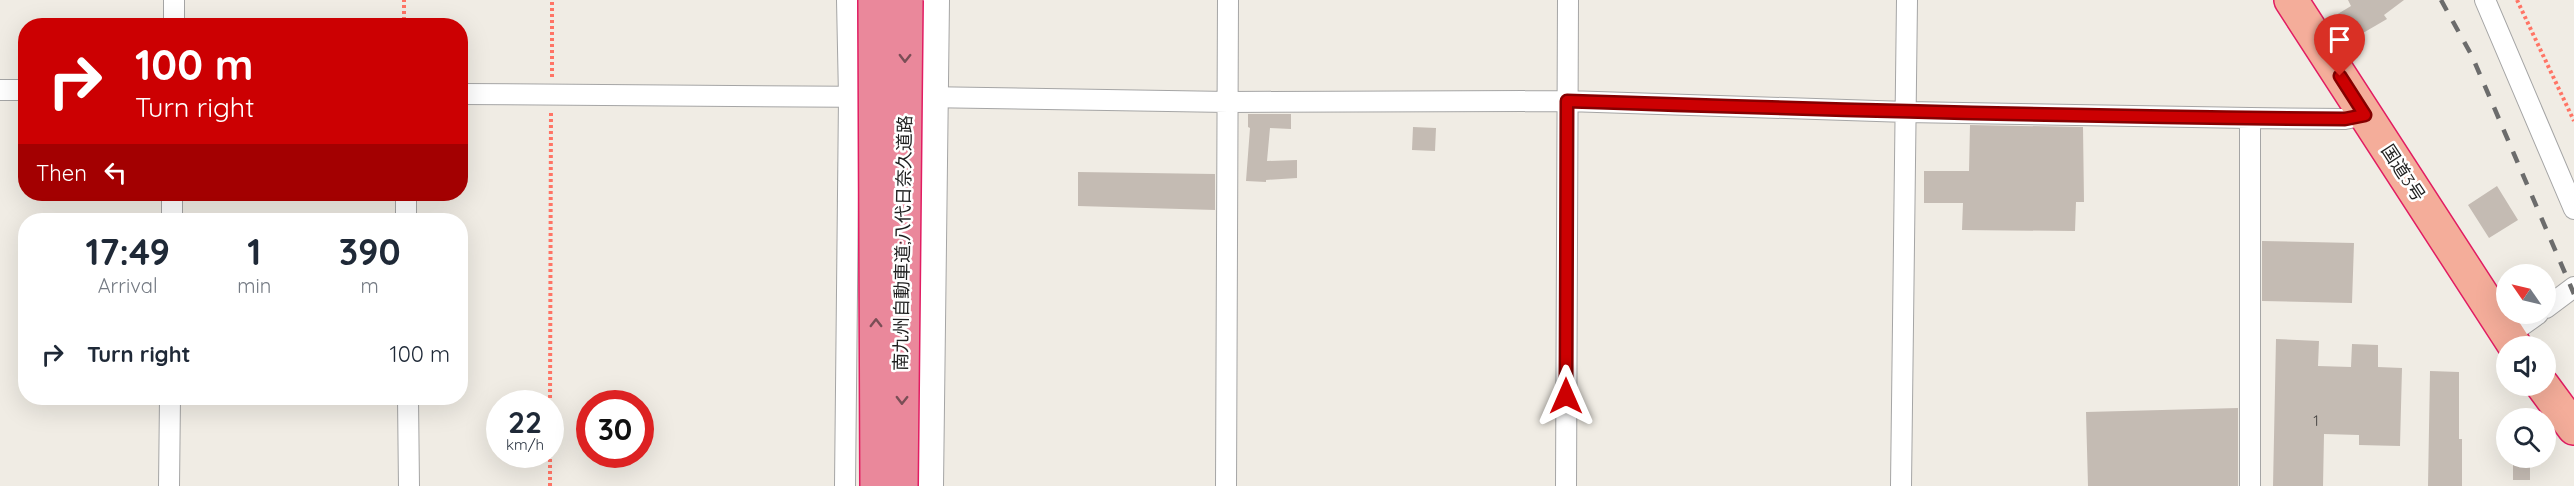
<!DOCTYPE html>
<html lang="en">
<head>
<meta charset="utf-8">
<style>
  body { margin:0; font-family:Quicksand,"Noto Sans JP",sans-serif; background:#f2f2f3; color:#1f2937; height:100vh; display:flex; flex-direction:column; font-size:22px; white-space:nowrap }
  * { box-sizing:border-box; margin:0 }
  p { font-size:20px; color:#747a83 }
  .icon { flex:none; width:33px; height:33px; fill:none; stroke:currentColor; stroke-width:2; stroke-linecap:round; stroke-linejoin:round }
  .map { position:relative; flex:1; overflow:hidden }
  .drawer { position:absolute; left:18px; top:213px; width:450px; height:192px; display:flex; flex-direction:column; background:#fff; border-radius:24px; box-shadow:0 6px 24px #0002 }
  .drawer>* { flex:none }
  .hud { position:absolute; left:18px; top:18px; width:450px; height:183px; border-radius:24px; box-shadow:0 6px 24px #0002; background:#cc0002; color:#fff; overflow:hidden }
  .needle { width:39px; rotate:304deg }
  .controls { position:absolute; left:2496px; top:264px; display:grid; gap:12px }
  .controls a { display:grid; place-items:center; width:60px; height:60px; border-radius:50%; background:#fff; box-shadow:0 6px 24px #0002; font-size:30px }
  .speed { position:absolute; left:486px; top:390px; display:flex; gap:12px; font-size:30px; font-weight:700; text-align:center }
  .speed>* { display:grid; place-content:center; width:78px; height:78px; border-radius:50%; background:#fff; box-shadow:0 6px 24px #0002; line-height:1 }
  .speed small { font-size:15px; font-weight:400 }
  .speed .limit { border:9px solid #d22; background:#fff; color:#111 }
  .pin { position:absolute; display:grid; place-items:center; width:51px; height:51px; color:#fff; margin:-62px -26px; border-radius:50% 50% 50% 0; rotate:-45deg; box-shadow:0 0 6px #0007 }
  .pin .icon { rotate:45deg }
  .me { position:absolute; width:66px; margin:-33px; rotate:0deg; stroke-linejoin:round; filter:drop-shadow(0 0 4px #0008) }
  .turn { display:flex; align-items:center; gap:21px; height:126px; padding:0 18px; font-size:27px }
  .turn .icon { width:78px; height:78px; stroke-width:2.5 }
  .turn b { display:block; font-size:42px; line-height:51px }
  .then { display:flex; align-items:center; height:57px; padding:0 18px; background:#0003; gap:12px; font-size:22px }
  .eta { display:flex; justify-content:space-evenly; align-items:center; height:102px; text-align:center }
  .eta b { font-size:36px; font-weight:700; line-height:42px }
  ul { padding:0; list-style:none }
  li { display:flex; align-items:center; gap:18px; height:78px; padding:0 18px }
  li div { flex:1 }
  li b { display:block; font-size:22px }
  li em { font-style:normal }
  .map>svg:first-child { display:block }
  .building { fill:#c4bbb3 }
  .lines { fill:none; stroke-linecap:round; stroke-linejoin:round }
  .minor-casing { stroke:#a5a5a5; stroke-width:22 }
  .tertiary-casing { stroke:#a5a5a5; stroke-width:28 }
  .trunk-casing { stroke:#e21c62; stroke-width:36 }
  .path { stroke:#ff7465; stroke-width:4; stroke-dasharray:3 3; stroke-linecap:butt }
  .minor { stroke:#fff; stroke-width:20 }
  .tertiary { stroke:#fff; stroke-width:26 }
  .trunk { stroke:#f4ad9a; stroke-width:33 }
  .rail { stroke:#6c6c6c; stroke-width:4.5; stroke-dasharray:12 12; stroke-linecap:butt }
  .motorway-bridge-casing { stroke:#e21c62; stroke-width:36; stroke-linecap:butt }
  .motorway-bridge { stroke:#ea889b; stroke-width:33 }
  .oneway { stroke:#7a4e56 }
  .route-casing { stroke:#850001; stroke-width:15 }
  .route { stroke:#cc0002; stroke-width:10 }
  .labels { text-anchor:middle; stroke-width:5; stroke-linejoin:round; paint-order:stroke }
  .number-label { font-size:15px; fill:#484543 }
  .street-label { font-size:18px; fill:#1e1e1e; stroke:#fff }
</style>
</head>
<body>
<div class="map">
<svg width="2574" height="486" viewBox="0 0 2574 486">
  <rect width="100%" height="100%" fill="#f0ece4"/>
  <path class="building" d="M 2348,0 L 2404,0 L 2384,15 L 2387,19 L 2351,40 L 2336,15 L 2351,6 Z
    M 1248,114 L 1291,114 L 1291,129 L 1270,128 L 1267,161 L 1297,160 L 1297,178 L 1266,180 L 1266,182 L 1246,181 L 1250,128 L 1248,127 Z
    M 1970,125 L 2083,127 L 2084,202 L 2076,202 L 2075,231 L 1962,230 L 1963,203 L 1924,203 L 1924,171 L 1969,171 Z
    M 1413,127 L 1436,128 L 1435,151 L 1412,150 Z
    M 1078,172 L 1215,174 L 1215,210 L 1078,206 Z
    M 2497,186 L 2518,220 L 2489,238 L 2468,205 Z
    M 2262,241 L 2354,243 L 2352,303 L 2262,301 Z
    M 2276,339 L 2319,341 L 2318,366 L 2351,367 L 2352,344 L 2378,345 L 2378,367 L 2402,368 L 2400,446 L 2359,445 L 2359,435 L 2324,434 L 2323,486 L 2273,486 Z
    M 2430,371 L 2459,372 L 2459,439 L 2462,439 L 2462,486 L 2428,486 Z
    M 2238,408 L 2238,486 L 2088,486 L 2086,412 Z
    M 2513,458 L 2530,458 L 2530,480 L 2513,480 Z"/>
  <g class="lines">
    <g class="minor-casing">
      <path id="minor" d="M 2485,0 L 2574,209
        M 174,26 L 174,0
        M 0,90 L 26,90
        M 460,94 L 884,97
        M 923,97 L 1228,102 L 1567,101 L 1907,112 L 2250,118 L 2345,119 L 2365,115
        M 2250,118 L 2250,486
        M 406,194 L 406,220
        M 172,220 L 172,194
        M 2546,308 L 2574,287
        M 2507,336 L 2538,314
        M 408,398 L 409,486
        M 169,486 L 170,398
        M 845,486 L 849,97 L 847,0
        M 1226,486 L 1228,0
        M 1566,486 L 1568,0
        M 1901,486 L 1907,0"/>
    </g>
    <g class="tertiary-casing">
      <path id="tertiary" d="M 930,486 L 936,0"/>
    </g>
    <g class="trunk-casing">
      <path id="trunk" d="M 2291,0 L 2515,346
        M 2543,386 L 2574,428"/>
    </g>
    <path class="path" d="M 2517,0 L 2574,121
      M 404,26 L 404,0
      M 552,77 L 552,0
      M 550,404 L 551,112
      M 550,486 L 550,454"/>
    <use href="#minor" class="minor"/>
    <use href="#tertiary" class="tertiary"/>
    <use href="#trunk" class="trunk"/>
    <path class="rail" d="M 2441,0 L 2472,56 L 2574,294"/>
    <g class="motorway-bridge-casing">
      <path id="motorway-bridge" d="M 875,0 L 877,486
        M 901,486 L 906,0"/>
    </g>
    <use href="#motorway-bridge" class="motorway-bridge"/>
  </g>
  <defs><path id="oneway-chevron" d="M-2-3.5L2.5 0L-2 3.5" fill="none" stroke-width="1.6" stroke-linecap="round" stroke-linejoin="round" transform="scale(1.5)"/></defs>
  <g class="oneway">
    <use href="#oneway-chevron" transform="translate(905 58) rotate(91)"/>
    <use href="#oneway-chevron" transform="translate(876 323) rotate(-90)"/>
    <use href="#oneway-chevron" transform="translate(902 400) rotate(91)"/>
  </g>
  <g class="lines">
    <g class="route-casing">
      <path id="route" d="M 1566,396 L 1567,101 C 1826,110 2085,117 2345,119 L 2365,115 L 2340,76"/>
    </g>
    <use href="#route" class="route"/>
  </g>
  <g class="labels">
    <g class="number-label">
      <text x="2316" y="426">1</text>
    </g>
    <g class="street-label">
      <text transform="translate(2403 173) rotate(57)" y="6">国道3号</text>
      <text transform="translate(903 243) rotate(-89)" y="6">南九州自動車道;八代日奈久道路</text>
    </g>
  </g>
</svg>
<div class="controls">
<a><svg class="needle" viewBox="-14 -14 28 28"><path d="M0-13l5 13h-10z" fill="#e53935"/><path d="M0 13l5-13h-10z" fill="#747a83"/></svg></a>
<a><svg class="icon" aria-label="sound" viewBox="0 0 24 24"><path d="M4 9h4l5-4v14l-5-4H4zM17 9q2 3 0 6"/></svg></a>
<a><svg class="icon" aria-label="search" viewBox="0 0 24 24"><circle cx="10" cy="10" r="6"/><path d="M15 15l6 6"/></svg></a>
</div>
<div class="speed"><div>22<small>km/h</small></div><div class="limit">30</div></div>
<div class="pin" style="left:2340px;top:76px;background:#d93025"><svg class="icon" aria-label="arrive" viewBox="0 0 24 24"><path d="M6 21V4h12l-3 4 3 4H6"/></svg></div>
<svg class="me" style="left:1566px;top:396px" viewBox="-20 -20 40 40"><path d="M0-17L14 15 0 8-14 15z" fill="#cc0002" stroke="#fff" stroke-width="4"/></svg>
<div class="hud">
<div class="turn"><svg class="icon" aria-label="right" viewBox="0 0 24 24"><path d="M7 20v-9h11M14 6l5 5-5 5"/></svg><div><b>100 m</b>Turn right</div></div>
<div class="then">Then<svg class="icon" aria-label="left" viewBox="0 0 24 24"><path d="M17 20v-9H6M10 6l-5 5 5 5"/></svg></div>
</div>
<section class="drawer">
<div class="eta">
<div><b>17:49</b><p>Arrival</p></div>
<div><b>1</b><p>min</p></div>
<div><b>390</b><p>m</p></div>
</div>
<ul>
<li><svg class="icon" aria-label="right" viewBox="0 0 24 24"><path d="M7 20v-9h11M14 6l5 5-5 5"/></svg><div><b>Turn right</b></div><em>100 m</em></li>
</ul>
</section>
</div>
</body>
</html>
